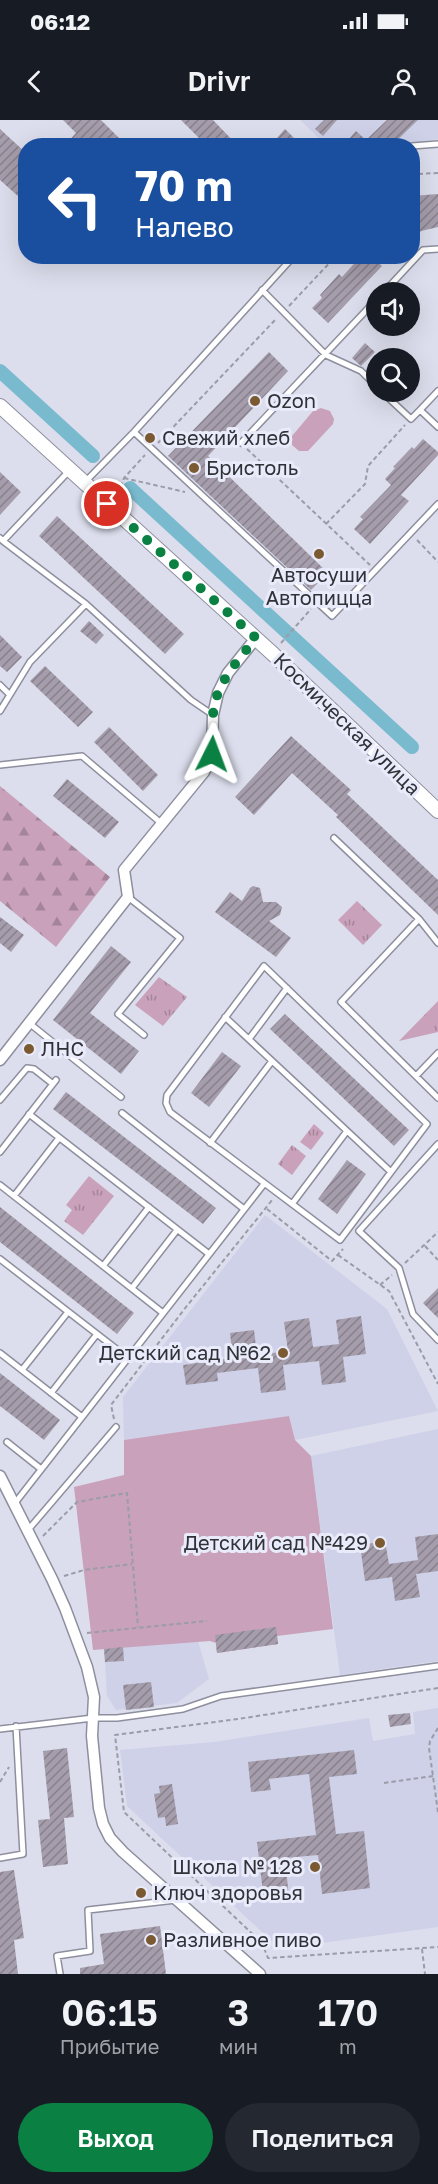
<!DOCTYPE html>
<html lang="ru">
<head>
<meta charset="utf-8">
<style>
  body { margin:0; font-family:"Golos Text",sans-serif; background:#242831; color:#f1f3f6; height:100vh; display:flex; flex-direction:column; font-size:22px; white-space:nowrap }
  * { box-sizing:border-box; margin:0 }
  p { font-size:20px; color:#9ea1a6 }
  .icon { flex:none; width:33px; height:33px; fill:none; stroke:currentColor; stroke-width:2; stroke-linecap:round; stroke-linejoin:round }
  .map { position:relative; height:1854px; overflow:hidden }
  .details { display:flex; flex-direction:column; background:#171b24; flex:1 }
  .details>* { flex:none }
  .banner { position:absolute; left:18px; top:18px; width:402px; height:126px; border-radius:24px; box-shadow:0 6px 24px #0002; background:#1a4fa0; color:#fff; overflow:hidden }
  .controls { position:absolute; left:366px; top:162px; display:grid; gap:12px }
  .controls a { display:grid; place-items:center; width:54px; height:54px; border-radius:50%; background:#171b24; box-shadow:0 6px 24px #0002; font-size:30px }
  .pin { position:absolute; display:grid; place-items:center; width:51px; height:51px; color:#fff; margin:-26px; border:3px solid #fff; border-radius:50%; box-shadow:0 2px 6px #0007 }
  .me { position:absolute; width:66px; margin:-33px; rotate:3deg; stroke-linejoin:round; filter:drop-shadow(0 0 4px #0008) }
  .turn { display:flex; align-items:center; gap:21px; height:126px; padding:0 18px; font-size:27px }
  .turn .icon { width:78px; height:78px; stroke-width:2.5 }
  .turn b { display:block; font-size:42px; line-height:51px }
  .eta { display:flex; justify-content:space-evenly; align-items:center; height:102px; text-align:center }
  .eta b { font-size:36px; font-weight:600; line-height:42px }
  .cta { display:flex; gap:12px; margin-top:auto; padding:12px 18px }
  .cta a { flex:1; height:69px; border-radius:36px; background:#0b8043; color:#fff; font-size:24px; font-weight:600; line-height:69px; text-align:center }
  .cta a+a { background:#242831; color:#f1f3f6 }
  .status { display:flex; justify-content:space-between; align-items:center; height:42px; padding:0 30px; background:#171b24; direction:ltr }
  .status svg { height:16px; fill:currentColor }
  header { display:flex; justify-content:space-between; align-items:center; height:78px; padding:0 18px; background:#171b24; font-size:27px; font-weight:600 }
  .map>svg:first-child { display:block }
  .built { fill:#ced1e8 }
  .green { fill:#c9a1ba }
  .forest { fill:url(#forest-firs) }
  .park { fill:url(#park-tufts) }
  .lines { fill:none; stroke-linecap:round; stroke-linejoin:round }
  .canal { stroke:#79bace; stroke-width:14 }
  .building { fill:url(#building-hatch) }
  .lane-casing { stroke:#8e8f9e; stroke-width:8 }
  .street-casing { stroke:#8e8f9e; stroke-width:13 }
  .secondary-casing { stroke:#8e8f9e; stroke-width:16 }
  .path { stroke:#9b9ca8; stroke-width:2; stroke-dasharray:4.5 3; stroke-linecap:butt }
  .lane { stroke:#fff; stroke-width:5 }
  .street { stroke:#fff; stroke-width:10 }
  .secondary { stroke:#fff; stroke-width:14 }
  .route { stroke:#0b8043; stroke-width:10; stroke-dasharray:0 18 }
  .poi-dot { fill:#7b5a31; stroke:#e9ebfb; stroke-width:2 }
  .labels { text-anchor:middle; stroke-width:6; stroke-linejoin:round; paint-order:stroke }
  .poi-label { font-size:20px; fill:#313238; stroke:#e9ebfb; text-anchor:start }
  .street-label { font-size:20px; fill:#313238; stroke:#e9ebfb }
</style>
</head>
<body>
<div class="status"><b>06:12</b><svg viewBox="0 0 49 12"><path d="M0 12V9h3v3zM5 12V6h3v6zM10 12V3h3v9zM15 12V0h3v12zM26 1h20v11H26zM47 4h2v5h-2z"/></svg></div>
<header><svg class="icon" aria-label="back" viewBox="0 0 24 24"><path d="M15 5l-7 7 7 7"/></svg>Drivr<svg class="icon" aria-label="person" viewBox="0 0 24 24"><circle cx="12" cy="8" r="4"/><path d="M4 21q1-7 8-7t8 7"/></svg></header>
<div class="map">
<svg width="438" height="1854" viewBox="0 0 438 1854">
  <defs>
    <pattern id="forest-firs" width="22" height="20" patternUnits="userSpaceOnUse" patternTransform="scale(1.5)"><rect width="22" height="20" fill="#c9a1ba"/><path d="M5 1l3.5 6h-7zM16 11l3.5 6h-7z" fill="#a48498"/></pattern>
    <pattern id="park-tufts" width="24" height="20" patternUnits="userSpaceOnUse" patternTransform="scale(1.5)"><rect width="24" height="20" fill="#c9a1ba"/><path d="M3 7l-1-3M5 7V3M7 7l1-3M15 17l-1-3M17 17v-4M19 17l1-3" fill="none" stroke="#a48498"/></pattern>
    <pattern id="building-hatch" width="6" height="6" patternUnits="userSpaceOnUse" patternTransform="scale(1.5)"><rect width="6" height="6" fill="#a59dab"/><path d="M-1 1l2-2M0 6l6-6M5 7l2-2" fill="none" stroke="#87818c"/></pattern>
  </defs>
  <rect width="100%" height="100%" fill="#dcdeed"/>
  <path class="built" d="M 300,0 L 438,0 L 438,19 L 397,25 L 326,25 Z
    M 265,1095 L 387,1189 L 438,1291 L 295,1320 L 289,1296 L 124,1320 L 123,1277 Z
    M 438,1309 L 438,1541 L 340,1555 L 311,1336 Z
    M 198,1521 L 209,1559 L 177,1583 L 116,1590 L 107,1576 L 104,1529 Z
    M 438,1588 L 438,1807 L 307,1825 L 278,1827 L 127,1686 L 120,1630 L 214,1622 L 369,1598 L 373,1621 L 415,1614 L 413,1592 Z"/>
  <path class="green" d="M 321,288 L 330,291 L 334,299 L 333,304 L 308,331 L 299,331 L 292,325 L 292,316 L 313,291 Z
    M 289,1296 L 295,1320 L 311,1336 L 333,1509 L 277,1516 L 278,1524 L 217,1533 L 216,1523 L 210,1521 L 93,1530 L 74,1367 L 124,1355 L 124,1320 Z"/>
  <path class="forest" d="M 0,666 L 110,757 L 56,827 L 0,781 Z"/>
  <path class="park" d="M 357,781 L 382,805 L 363,825 L 338,800 Z
    M 159,857 L 187,877 L 163,906 L 135,885 Z
    M 438,881 L 438,912 L 399,921 Z
    M 314,1004 L 324,1013 L 311,1030 L 300,1022 Z
    M 292,1025 L 306,1036 L 292,1055 L 278,1044 Z
    M 89,1056 L 114,1076 L 83,1115 L 64,1101 L 72,1090 L 66,1085 Z"/>
  <g class="lines">
    <path class="canal" d="M 0,251 L 93,336
      M 130,368 L 412,627"/>
  </g>
  <path class="building" d="M 63,0 L 101,0 L 127,26 L 64,26 L 76,13 Z
    M 181,0 L 213,0 L 238,26 L 207,26 Z
    M 324,0 L 337,0 L 323,16 L 315,9 Z
    M 387,0 L 418,0 L 391,26 L 354,26 L 348,20 L 356,11 L 366,20 Z
    M 0,9 L 26,33 L 26,70 L 19,77 L 0,60 Z
    M 285,9 L 302,26 L 285,26 L 277,18 Z
    M 438,74 L 438,107 L 421,111 L 412,119 L 412,76 Z
    M 361,136 L 385,136 L 379,143 L 382,146 L 328,203 L 312,188 L 322,178 L 320,175 L 339,154 L 342,157 Z
    M 365,223 L 375,232 L 361,246 L 352,238 Z
    M 269,232 L 288,251 L 208,336 L 328,453 L 311,470 L 168,336 Z
    M 423,319 L 438,332 L 438,335 L 401,375 L 409,381 L 370,424 L 354,409 L 363,399 L 360,397 L 391,365 L 385,359 L 395,348 L 393,347 L 412,327 L 414,329 Z
    M 0,352 L 21,372 L 0,395 Z
    M 57,396 L 184,514 L 165,534 L 39,416 Z
    M 89,501 L 104,515 L 96,524 L 80,511 Z
    M 0,515 L 22,537 L 7,552 L 0,546 Z
    M 45,546 L 93,592 L 78,607 L 30,561 Z
    M 109,607 L 158,655 L 143,671 L 94,622 Z
    M 291,616 L 351,670 L 347,674 L 438,760 L 438,795 L 336,697 L 338,695 L 292,653 L 254,695 L 235,677 Z
    M 67,659 L 119,702 L 105,718 L 53,676 Z
    M 253,766 L 260,768 L 263,782 L 276,782 L 282,787 L 280,795 L 269,801 L 291,818 L 276,837 L 215,792 L 230,772 L 242,781 L 250,768 Z
    M 0,797 L 24,815 L 11,832 L 0,823 Z
    M 111,826 L 131,842 L 90,893 L 139,931 L 121,954 L 53,900 Z
    M 285,894 L 409,1010 L 394,1026 L 270,909 Z
    M 222,932 L 241,946 L 209,987 L 191,973 Z
    M 66,972 L 216,1088 L 203,1104 L 53,989 Z
    M 347,1040 L 366,1054 L 337,1094 L 318,1079 Z
    M 0,1087 L 134,1193 L 117,1214 L 0,1122 Z
    M 438,1168 L 438,1198 L 423,1183 Z
    M 361,1196 L 366,1234 L 343,1237 L 346,1262 L 322,1265 L 319,1241 L 283,1245 L 286,1270 L 261,1273 L 258,1248 L 217,1253 L 218,1261 L 186,1265 L 183,1245 L 233,1238 L 230,1213 L 254,1210 L 257,1235 L 288,1231 L 284,1202 L 309,1198 L 313,1227 L 339,1224 L 336,1200 Z
    M 0,1253 L 60,1300 L 44,1320 L 0,1286 Z
    M 438,1414 L 438,1451 L 416,1454 L 420,1477 L 395,1481 L 392,1457 L 365,1461 L 360,1425 L 385,1421 L 389,1444 L 418,1440 L 415,1417 Z
    M 276,1507 L 278,1524 L 217,1533 L 215,1515 Z
    M 123,1527 L 124,1541 L 105,1542 L 104,1529 Z
    M 151,1562 L 154,1587 L 126,1590 L 123,1565 Z
    M 410,1593 L 411,1604 L 390,1607 L 388,1595 Z
    M 67,1628 L 74,1697 L 64,1698 L 68,1744 L 43,1747 L 38,1700 L 50,1699 L 43,1631 Z
    M 354,1630 L 357,1654 L 329,1657 L 336,1714 L 364,1711 L 370,1768 L 322,1774 L 318,1735 L 285,1738 L 289,1778 L 264,1781 L 257,1722 L 316,1715 L 309,1654 L 269,1659 L 271,1670 L 251,1672 L 248,1642 Z
    M 172,1664 L 178,1704 L 166,1706 L 165,1697 L 158,1698 L 154,1674 L 160,1673 L 159,1666 Z
    M 14,1750 L 24,1818 L 14,1820 L 18,1854 L 0,1854 L 0,1752 Z
    M 160,1806 L 166,1854 L 80,1854 L 80,1848 L 104,1844 L 100,1814 Z"/>
  <g class="lines">
    <g class="lane-casing">
      <path id="lane" d="M 412,26 L 438,24
        M 262,170 L 326,235 L 361,251 L 376,266
        M 384,172 L 423,130 L 438,129
        M 382,272 L 411,299 L 420,290 L 438,307
        M 420,290 L 438,271
        M 134,312 L 332,496 L 438,384
        M 241,323 L 376,180
        M 85,362 L 134,312 L 294,136
        M 0,418 L 3,421 L 69,351
        M 3,421 L 86,484 L 191,580 L 213,595
        M 0,565 L 9,574
        M 0,591 L 30,542 L 86,484
        M 0,645 L 82,636 L 161,703
        M 334,718 L 419,799 L 438,823
        M 128,777 L 180,818 L 118,894 L 144,915
        M 419,799 L 341,882 L 438,978
        M 264,846 L 427,1004 L 340,1120 L 170,992 L 166,983 L 167,975 Z
        M 225,897 L 391,1052
        M 29,903 L 121,977
        M 249,919 L 287,868
        M 416,956 L 438,933
        M 0,980 L 27,948 L 34,949 L 53,964
        M 122,993 L 244,1089
        M 29,994 L 209,1134
        M 210,1023 L 272,941
        M 438,1024 L 359,1111 L 399,1148 L 413,1194 L 438,1220
        M 0,1032 L 56,960
        M 0,1065 L 163,1193
        M 14,1076 L 59,1018
        M 292,1084 L 347,1011
        M 0,1139 L 128,1238
        M 103,1146 L 149,1087
        M 132,1168 L 177,1110
        M 0,1233 L 82,1297
        M 22,1250 L 68,1192
        M 51,1273 L 97,1214
        M 7,1322 L 41,1349
        M 15,1383 L 264,1064
        M 28,1410 L 116,1307
        M 0,1609 L 93,1598 L 117,1598 L 183,1589 L 221,1576 L 438,1546
        M 0,1738 L 23,1734 L 16,1606
        M 60,1854 L 57,1836 L 90,1831 L 88,1790 L 176,1780"/>
    </g>
    <g class="street-casing">
      <path id="street" d="M 0,940 L 128,777 L 124,750 L 204,652 L 212,634 L 213,595 L 218,573 L 228,553 L 256,518
        M 0,1356 L 52,1459 L 65,1488 L 87,1547 L 94,1577 L 92,1616 L 99,1688 L 103,1704 L 110,1718 L 123,1732 L 260,1854"/>
    </g>
    <g class="secondary-casing">
      <path id="secondary" d="M 0,286 L 273,534 L 438,691"/>
    </g>
    <path class="path" d="M 412,57 L 416,54 L 438,53
      M 289,186 L 336,136
      M 158,323 L 276,199
      M 247,329 L 370,445
      M 124,358 L 185,372
      M 118,374 L 124,358 L 145,335
      M 89,402 L 99,393
      M 326,404 L 365,364 L 368,346 L 405,305
      M 417,420 L 438,442
      M 281,523 L 311,489
      M 267,1089 L 332,1141 L 343,1129
      M 425,1126 L 438,1140
      M 338,1135 L 389,1171 L 438,1264
      M 405,1143 L 438,1112
      M 380,1165 L 392,1155
      M 114,1299 L 111,1285 L 186,1187 L 273,1079
      M 43,1416 L 77,1382 L 127,1373 L 138,1507
      M 64,1456 L 84,1450 L 132,1444
      M 87,1513 L 207,1501
      M 438,1568 L 238,1599 L 115,1615 L 124,1692 L 262,1823 L 268,1838 L 438,1827
      M 438,1608 L 430,1621 L 429,1628 L 438,1692
      M 0,1662 L 9,1647
      M 384,1663 L 433,1656
      M 422,1829 L 425,1854"/>
    <use href="#lane" class="lane"/>
    <use href="#street" class="street"/>
    <use href="#secondary" class="secondary"/>
  </g>
  <g class="lines">
    <path class="route" d="M 107,384 L 256,518 C 238,541 214,565 213,596 C 213,609 213,621 212,634"/>
  </g>
  <g class="poi-dot">
    <circle cx="255" cy="281" r="6"/>
    <circle cx="150" cy="318" r="6"/>
    <circle cx="194" cy="348" r="6"/>
    <circle cx="319" cy="434" r="6"/>
    <circle cx="29" cy="929" r="6"/>
    <circle cx="283" cy="1233" r="6"/>
    <circle cx="380" cy="1423" r="6"/>
    <circle cx="315" cy="1747" r="6"/>
    <circle cx="141" cy="1773" r="6"/>
    <circle cx="151" cy="1820" r="6"/>
  </g>
  <g class="labels">
    <g class="poi-label">
      <text x="267" y="288">Ozon</text>
      <text x="162" y="325">Свежий хлеб</text>
      <text x="206" y="355">Бристоль</text>
      <text x="319" y="462" text-anchor="middle">Автосуши<tspan x="319" dy="23">Автопицца</tspan></text>
      <text x="41" y="936">ЛНС</text>
      <text x="271" y="1240" text-anchor="end">Детский сад №62</text>
      <text x="368" y="1430" text-anchor="end">Детский сад №429</text>
      <text x="303" y="1754" text-anchor="end">Школа № 128</text>
      <text x="153" y="1780">Ключ здоровья</text>
      <text x="163" y="1827">Разливное пиво</text>
    </g>
    <g class="street-label">
      <text transform="translate(347 604) rotate(44)" y="7">Космическая улица</text>
    </g>
  </g>
</svg>
<div class="controls">
<a><svg class="icon" aria-label="sound" viewBox="0 0 24 24"><path d="M4 9h4l5-4v14l-5-4H4zM17 9q2 3 0 6"/></svg></a>
<a><svg class="icon" aria-label="search" viewBox="0 0 24 24"><circle cx="10" cy="10" r="6"/><path d="M15 15l6 6"/></svg></a>
</div>
<div class="pin" style="left:107px;top:384px;background:#d93025"><svg class="icon" aria-label="arrive" viewBox="0 0 24 24"><path d="M6 21V4h12l-3 4 3 4H6"/></svg></div>
<svg class="me" style="left:212px;top:634px" viewBox="-20 -20 40 40"><path d="M0-17L14 15 0 8-14 15z" fill="#0b8043" stroke="#fff" stroke-width="4"/></svg>
<div class="banner">
<div class="turn"><svg class="icon" aria-label="left" viewBox="0 0 24 24"><path d="M17 20v-9H6M10 6l-5 5 5 5"/></svg><div><b>70 m</b>Налево</div></div>
</div>
</div>
<section class="details">
<div class="eta">
<div><b>06:15</b><p>Прибытие</p></div>
<div><b>3</b><p>мин</p></div>
<div><b>170</b><p>m</p></div>
</div>
<div class="cta"><a>Выход</a><a>Поделиться</a></div>
</section>
</body>
</html>
